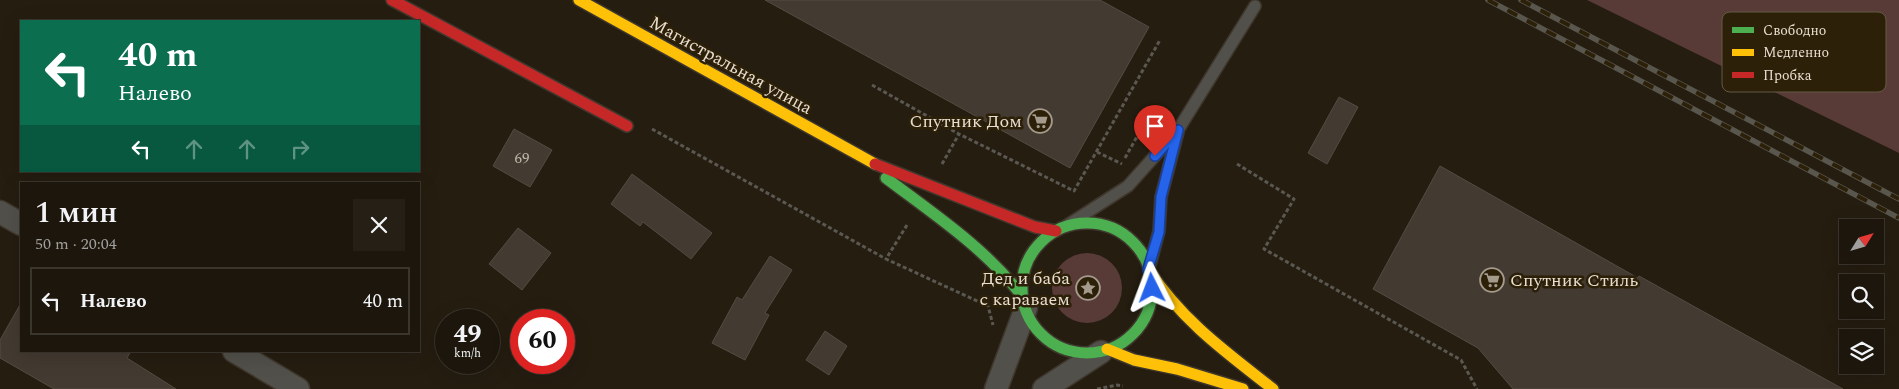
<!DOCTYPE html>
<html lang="ru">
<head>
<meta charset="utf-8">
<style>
  body { margin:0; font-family:Spectral,serif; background:#251f15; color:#f1f3f6; height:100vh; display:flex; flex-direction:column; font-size:19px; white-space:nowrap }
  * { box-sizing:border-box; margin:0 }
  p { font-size:16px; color:#a09f9d }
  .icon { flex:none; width:28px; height:28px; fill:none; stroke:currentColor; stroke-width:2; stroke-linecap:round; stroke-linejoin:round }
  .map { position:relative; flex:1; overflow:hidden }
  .details { position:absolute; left:20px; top:182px; width:400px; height:170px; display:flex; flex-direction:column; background:#1c160c; border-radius:0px; box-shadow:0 5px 20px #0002,0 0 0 1px #3a352d }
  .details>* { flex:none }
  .hud { position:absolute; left:20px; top:20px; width:400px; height:152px; border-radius:0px; box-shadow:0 5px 20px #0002,0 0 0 1px #3a352d; background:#0b6e4f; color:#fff; overflow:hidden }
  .needle { width:32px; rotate:53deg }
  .buttons { position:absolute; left:1839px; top:219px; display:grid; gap:10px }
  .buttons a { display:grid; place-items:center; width:45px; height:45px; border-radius:0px; background:#1c160c; box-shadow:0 5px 20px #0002,0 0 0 1px #3a352d; font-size:25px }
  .speed { position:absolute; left:435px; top:309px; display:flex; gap:10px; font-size:25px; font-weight:700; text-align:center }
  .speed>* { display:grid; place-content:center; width:65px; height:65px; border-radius:50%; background:#1c160c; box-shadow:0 5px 20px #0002,0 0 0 1px #3a352d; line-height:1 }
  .speed small { font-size:12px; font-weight:400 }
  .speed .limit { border:8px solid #d22; background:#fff; color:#111 }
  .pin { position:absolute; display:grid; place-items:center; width:42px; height:42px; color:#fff; margin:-51px -21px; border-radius:50% 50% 50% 0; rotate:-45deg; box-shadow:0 0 5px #0007 }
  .pin .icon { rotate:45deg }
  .me { position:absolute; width:55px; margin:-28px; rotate:357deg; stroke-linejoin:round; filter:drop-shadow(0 0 4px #0008) }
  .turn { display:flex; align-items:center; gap:18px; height:105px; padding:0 15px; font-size:22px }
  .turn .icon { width:65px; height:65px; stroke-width:2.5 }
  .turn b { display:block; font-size:35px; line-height:42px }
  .lanes { display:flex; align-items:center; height:48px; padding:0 15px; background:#0003; justify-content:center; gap:25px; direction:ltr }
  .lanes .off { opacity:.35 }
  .round { display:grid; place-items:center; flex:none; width:52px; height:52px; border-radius:0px; background:#251f15 }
  .overview { display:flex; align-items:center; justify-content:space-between; height:85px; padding:0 15px }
  h1 { font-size:30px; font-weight:600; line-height:38px }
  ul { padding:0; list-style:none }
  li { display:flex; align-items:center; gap:15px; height:68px; margin:0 10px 8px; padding:0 5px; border:2px solid #3a352d; border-radius:0px }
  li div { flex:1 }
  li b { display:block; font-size:19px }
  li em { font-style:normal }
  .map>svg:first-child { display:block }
  .green { fill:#583a37 }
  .building { fill:#433a31; stroke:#544c43 }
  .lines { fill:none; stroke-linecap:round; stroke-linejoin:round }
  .lane-casing { stroke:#3f372d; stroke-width:14 }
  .street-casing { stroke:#3f372d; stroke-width:25 }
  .fast-casing { stroke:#3f372d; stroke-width:14 }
  .slow-casing { stroke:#3f372d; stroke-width:14 }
  .jam-casing { stroke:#3f372d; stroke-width:14 }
  .path { stroke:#5a5851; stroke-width:3; stroke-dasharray:4 2.5; stroke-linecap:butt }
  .lane { stroke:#52504a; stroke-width:11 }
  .street { stroke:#52504a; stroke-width:22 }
  .fast { stroke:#4caf50; stroke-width:11 }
  .slow { stroke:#ffc107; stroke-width:11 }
  .jam { stroke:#c62828; stroke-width:11 }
  .rail-casing { stroke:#59564e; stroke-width:5.5 }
  .rail { stroke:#2d2008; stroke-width:4; stroke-dasharray:11; stroke-linecap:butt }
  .route-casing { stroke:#184099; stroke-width:12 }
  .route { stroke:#2563eb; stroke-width:9 }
  .labels { text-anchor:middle; stroke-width:5; stroke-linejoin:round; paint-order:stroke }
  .number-label { font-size:15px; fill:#bfb6a9 }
  .street-label { font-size:18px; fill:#e8dfd1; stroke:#2d2008 }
  .poi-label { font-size:18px; fill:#e8dfd1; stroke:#2d2008; text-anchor:end }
  .key { fill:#2d2008; stroke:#655944; stroke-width:1 }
  .key-label { font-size:14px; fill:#e8dfd1 }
</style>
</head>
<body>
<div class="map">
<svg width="1899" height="389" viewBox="0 0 1899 389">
  <rect width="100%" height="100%" fill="#251d10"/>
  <path class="green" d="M 1587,0 L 1899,0 L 1899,153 Z
    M1052 288a35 35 0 1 1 70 0a35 35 0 1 1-70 0Z"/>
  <path class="building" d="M 765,0 L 1100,0 L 1149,27 L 1070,168 Z
    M 1339,97 L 1358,107 L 1327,164 L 1308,153 Z
    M 514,129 L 552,150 L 530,187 L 493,166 Z
    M 1440,166 L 1638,278 L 1639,276 L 1843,389 L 1513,389 L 1478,348 L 1373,289 Z
    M 632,174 L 712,233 L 691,259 L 643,222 L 640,226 L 611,204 Z
    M 518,228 L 551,253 L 522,290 L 489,264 Z
    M 770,256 L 792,270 L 765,313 L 769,315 L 745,360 L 712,343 L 737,297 L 742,300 Z
    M 21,303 L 21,351 L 131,351 L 127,358 L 176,389 L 54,389 L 0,358 L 0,340 Z
    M 825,331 L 847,346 L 829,375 L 806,360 Z"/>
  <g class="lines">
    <g class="lane-casing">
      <path id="lane" d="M 1066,226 L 1128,186 L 1178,130 L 1255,6
        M 1149,269 L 1159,231 L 1161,197 L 1178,132"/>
    </g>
    <g class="street-casing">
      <path id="street" d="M 0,212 L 21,224
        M 234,351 L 298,389
        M 996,389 L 1026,308
        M 1044,389 L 1101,352"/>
    </g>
    <g class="fast-casing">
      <path id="fast" d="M 886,178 C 935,215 985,248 1023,297
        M1022 288a65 65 0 1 1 130 0a65 65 0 1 1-130 0Z"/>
    </g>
    <g class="slow-casing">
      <path id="slow" d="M 579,0 L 875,164
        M 1149,270 C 1181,320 1227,353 1273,389
        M 1107,349 L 1134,360 L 1177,369 L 1243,389"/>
    </g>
    <g class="jam-casing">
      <path id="jam" d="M 392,0 L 627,126
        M 875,164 L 1035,227 L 1056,231"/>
    </g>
    <path class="path" d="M 872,85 L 959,134 L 1074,191 L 1160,40
      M 652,129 L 886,259
      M 1097,152 L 1122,164
      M 1125,158 L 1144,124
      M 942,164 L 959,134
      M 1237,164 L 1294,199 L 1264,249 L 1461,360 L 1477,389
      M 907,225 L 886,259 L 988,306 L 993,325
      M 1097,389 L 1117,385 L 1123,386"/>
    <use href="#lane" class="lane"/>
    <use href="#street" class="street"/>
    <use href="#fast" class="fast"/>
    <use href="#slow" class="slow"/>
    <use href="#jam" class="jam"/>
    <g class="rail-casing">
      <path id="rail" d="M 1488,0 L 1899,218
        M 1521,0 L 1899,199"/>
    </g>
    <use href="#rail" class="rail"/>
  </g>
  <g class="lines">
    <g class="route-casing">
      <path id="route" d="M 1152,288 L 1148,269 L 1159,232 L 1161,197 L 1178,130 L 1155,156"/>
    </g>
    <use href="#route" class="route"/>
  </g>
  <defs>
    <g id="supermarket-ring" transform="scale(1.25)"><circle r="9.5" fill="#2d2008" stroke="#a49b8d" stroke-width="1.5"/><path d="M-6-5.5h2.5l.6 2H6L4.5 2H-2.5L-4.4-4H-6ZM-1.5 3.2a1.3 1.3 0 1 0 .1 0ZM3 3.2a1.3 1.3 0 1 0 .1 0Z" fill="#a49b8d"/></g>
    <g id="sight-ring" transform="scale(1.25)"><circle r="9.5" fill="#2d2008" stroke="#a49b8d" stroke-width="1.5"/><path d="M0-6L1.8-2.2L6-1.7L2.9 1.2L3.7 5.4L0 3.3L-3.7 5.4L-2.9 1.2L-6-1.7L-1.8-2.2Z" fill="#a49b8d"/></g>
  </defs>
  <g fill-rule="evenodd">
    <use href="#supermarket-ring" x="1040" y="121"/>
    <use href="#supermarket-ring" x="1492" y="280"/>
    <use href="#sight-ring" x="1088" y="288"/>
  </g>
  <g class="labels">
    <g class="number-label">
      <text x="522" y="163">69</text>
    </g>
    <g class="street-label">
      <text transform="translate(731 65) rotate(29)" y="6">Магистральная улица</text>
    </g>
    <g class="poi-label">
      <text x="1022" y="127">Спутник Дом</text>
      <text x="1070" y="284">Дед и баба<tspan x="1070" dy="21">с караваем</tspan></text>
      <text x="1510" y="286" text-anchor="start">Спутник Стиль</text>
    </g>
  </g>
  <rect x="1722" y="12" width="164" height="80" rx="8" class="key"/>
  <rect x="1732" y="27" width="22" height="6" fill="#4caf50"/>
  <rect x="1732" y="49" width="22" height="7" fill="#ffc107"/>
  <rect x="1732" y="72" width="22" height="6" fill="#c62828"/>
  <g class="key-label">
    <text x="1763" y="35">Свободно</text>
    <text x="1763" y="57">Медленно</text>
    <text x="1763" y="80">Пробка</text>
  </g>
</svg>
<div class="buttons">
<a><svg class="needle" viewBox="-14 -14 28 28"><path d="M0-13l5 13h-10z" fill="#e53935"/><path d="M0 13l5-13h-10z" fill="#a09f9d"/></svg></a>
<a><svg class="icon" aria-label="search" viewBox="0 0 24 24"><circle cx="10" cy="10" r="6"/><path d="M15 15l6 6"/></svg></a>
<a><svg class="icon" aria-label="layers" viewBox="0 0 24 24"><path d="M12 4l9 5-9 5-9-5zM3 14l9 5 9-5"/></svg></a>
</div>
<div class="speed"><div>49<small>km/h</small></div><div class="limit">60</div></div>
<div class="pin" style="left:1155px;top:156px;background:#d93025"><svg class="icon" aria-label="arrive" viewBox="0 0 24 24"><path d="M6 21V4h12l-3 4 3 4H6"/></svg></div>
<svg class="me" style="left:1152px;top:288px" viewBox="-20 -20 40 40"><path d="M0-17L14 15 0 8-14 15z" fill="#2563eb" stroke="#fff" stroke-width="4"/></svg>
<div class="hud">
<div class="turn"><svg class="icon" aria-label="left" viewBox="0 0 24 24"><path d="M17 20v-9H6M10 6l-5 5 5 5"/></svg><div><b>40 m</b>Налево</div></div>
<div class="lanes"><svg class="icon" aria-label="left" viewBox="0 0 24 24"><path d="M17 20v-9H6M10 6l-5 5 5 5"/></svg><svg class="icon off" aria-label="ahead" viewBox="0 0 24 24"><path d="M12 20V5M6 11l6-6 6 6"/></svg><svg class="icon off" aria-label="ahead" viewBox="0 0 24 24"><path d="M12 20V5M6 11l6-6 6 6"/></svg><svg class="icon off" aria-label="right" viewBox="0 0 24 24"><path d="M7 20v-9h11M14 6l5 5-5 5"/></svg></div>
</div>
<section class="details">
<div class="overview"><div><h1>1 мин</h1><p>50 m · 20:04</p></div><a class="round"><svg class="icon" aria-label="close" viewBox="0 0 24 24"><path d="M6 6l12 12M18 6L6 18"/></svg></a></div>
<ul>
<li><svg class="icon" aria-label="left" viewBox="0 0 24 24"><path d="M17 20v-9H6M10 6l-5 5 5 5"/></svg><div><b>Налево</b></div><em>40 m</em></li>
</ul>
</section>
</div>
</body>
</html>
